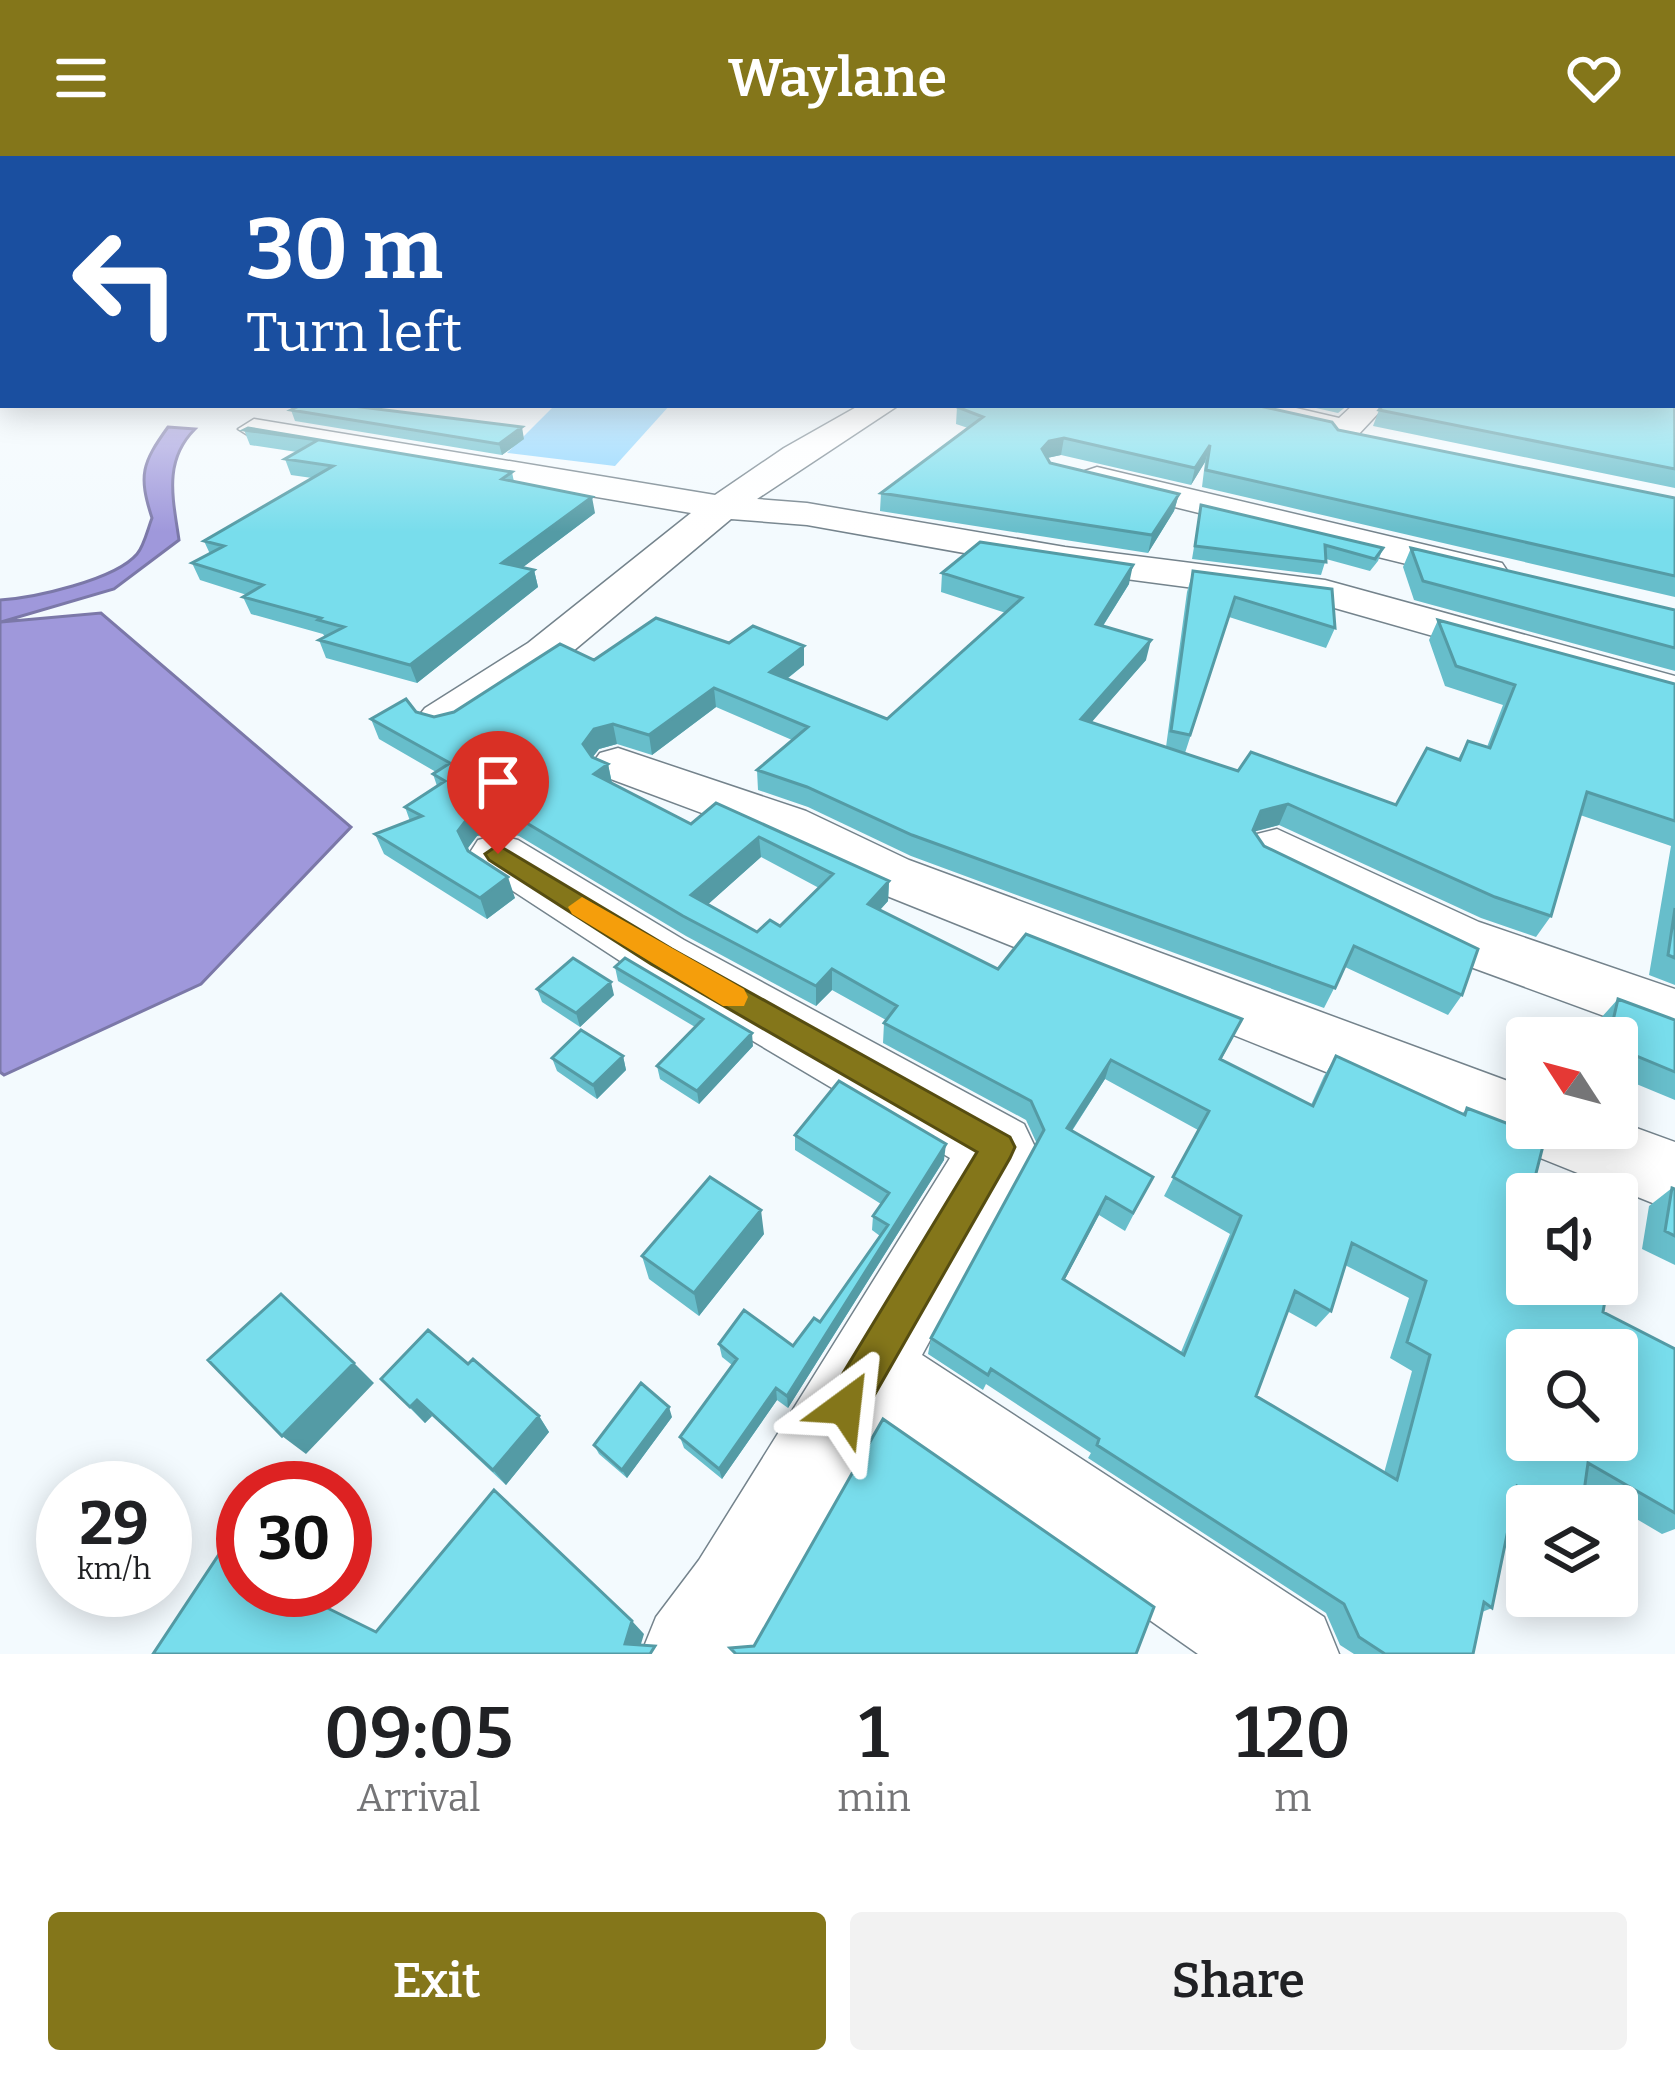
<!DOCTYPE html>
<html lang="en">
<head>
<meta charset="utf-8">
<style>
  body { margin:0; font-family:Bitter,serif; background:#f2f2f2; color:#202124; height:100vh; display:flex; flex-direction:column; font-size:45px; white-space:nowrap }
  * { box-sizing:border-box; margin:0 }
  p { font-size:39px; color:#757577 }
  .icon { flex:none; width:66px; height:66px; fill:none; stroke:currentColor; stroke-width:2; stroke-linecap:round; stroke-linejoin:round }
  .map { position:relative; height:1498px; overflow:hidden }
  .drawer { display:flex; flex-direction:column; background:#fff; flex:1 }
  .drawer>* { flex:none }
  .hud { position:absolute; left:0px; top:0px; width:1677px; height:252px; box-shadow:0 6px 30px #0003; background:#1a4fa0; color:#fff; overflow:hidden }
  .needle { width:78px; rotate:306deg }
  .tools { position:absolute; left:1506px; top:861px; display:grid; gap:24px }
  .tools a { display:grid; place-items:center; width:132px; height:132px; border-radius:12px; background:#fff; box-shadow:0 6px 30px #0003; font-size:60px }
  .speed { position:absolute; left:36px; top:1305px; display:flex; gap:24px; font-size:60px; font-weight:700; text-align:center }
  .speed>* { display:grid; place-content:center; width:156px; height:156px; border-radius:50%; background:#fff; box-shadow:0 6px 30px #0003; line-height:1 }
  .speed small { font-size:30px; font-weight:400 }
  .speed .limit { border:18px solid #d22; background:#fff; color:#111 }
  .pin { position:absolute; display:grid; place-items:center; width:102px; height:102px; color:#fff; margin:-123px -51px; border-radius:50% 50% 50% 0; rotate:-45deg; box-shadow:0 0 12px #0007 }
  .pin .icon { rotate:45deg }
  .me { position:absolute; width:132px; margin:-66px; rotate:30deg; stroke-linejoin:round; filter:drop-shadow(0 0 9px #0008) }
  .turn { display:flex; align-items:center; gap:42px; height:252px; padding:0 48px; font-size:54px }
  .turn .icon { width:156px; height:156px; stroke-width:2.5 }
  .turn b { display:block; font-size:84px; line-height:102px }
  .eta { display:flex; justify-content:space-evenly; align-items:center; height:204px; text-align:center }
  .eta b { font-size:72px; font-weight:600; line-height:84px }
  .action { display:flex; gap:24px; margin-top:auto; padding:24px 48px }
  .action a { flex:1; height:138px; border-radius:12px; background:#84761a; color:#fff; font-size:48px; font-weight:600; line-height:138px; text-align:center }
  .action a+a { background:#f2f2f2; color:#202124 }
  header { display:flex; justify-content:space-between; align-items:center; height:156px; padding:0 48px; background:#84761a; color:#fff; font-size:54px; font-weight:600 }
  .map>svg:first-child { display:block }
  .green { fill:#8cd4fe }
  .water { fill:#9f98db; stroke:#7b78a8; stroke-width:3 }
  .lines { fill:none; stroke-linecap:round; stroke-linejoin:round }
  .minor-casing { stroke:#74838c; stroke-width:3 }
  .minor { fill:#fff; fill-rule:evenodd }
  .wall { fill:#67becb; fill-rule:evenodd }
  .shaded-wall { fill:#549ba5 }
  .building { fill:#78ddec; stroke:#549ba5; stroke-width:3; fill-rule:evenodd }
  .route { fill:#84761a; stroke:#564d11; stroke-width:3 }
  .slow { fill:#f59e0b }
</style>
</head>
<body>
<header><svg class="icon" aria-label="menu" viewBox="0 0 24 24"><path d="M4 6h16M4 12h16M4 18h16"/></svg>Waylane<svg class="icon" aria-label="heart" viewBox="0 0 24 24"><path d="M12 20l-8-8c-3-5 5-10 8-4 3-6 11-1 8 4z"/></svg></header>
<div class="map">
<svg width="1675" height="1498" viewBox="0 0 1675 1498">
  <rect width="100%" height="100%" fill="#f3fafe"/>
  <path class="green" d="M 555,249 L 670,249 L 615,310 L 507,297 Z"/>
  <path class="water" d="M 168,271 L 195,273 C 163,305 173,342 179,384 L 114,433 L 1,466 L 101,457 L 351,671 L 201,828 L 4,919 L 0,916 L 0,444 C 33,442 115,424 137,398 C 144,390 148,372 152,362 C 138,319 142,307 168,271 Z"/>
  <g class="lines">
    <g class="minor-casing">
      <path id="minor" d="M 0,166 L 3,166 L 0,182 Z
        M 860,249 L 899,249 L 757,343 L 807,347 L 1065,391 L 1325,424 L 1675,520 L 1675,549 L 1324,449 L 1065,415 L 807,369 L 731,363 L 560,506 L 459,572 L 442,577 L 425,572 L 417,562 L 425,552 L 528,487 L 691,357 L 254,283 L 238,273 L 254,263 L 715,339 L 784,292 Z
        M 1227,249 L 1283,249 L 1339,262 L 1353,249 L 1386,249 L 1357,280 L 1346,283 L 1231,256 Z
        M 1097,311 L 1502,407 L 1508,416 L 1502,425 L 1488,428 L 1085,329 L 1079,322 L 1085,315 Z
        M 618,592 L 806,655 L 909,704 L 1527,932 L 1527,972 L 1617,972 L 1617,965 L 1675,986 L 1675,1056 L 867,732 L 766,681 L 600,619 L 592,608 L 600,597 Z
        M 1277,673 L 1479,766 L 1675,833 L 1675,886 L 1435,798 L 1257,706 L 1249,692 L 1257,678 Z
        M 498,679 L 518,684 L 684,784 L 1024,968 L 1035,991 L 922,1199 L 1324,1461 L 1339,1498 L 1198,1498 L 880,1275 L 754,1498 L 641,1498 L 656,1461 L 699,1404 L 950,1002 L 640,818 L 478,712 L 469,698 L 478,684 Z"/>
    </g>
    <use href="#minor" class="minor"/>
  </g>
  <path class="wall" d="M 1675,166 L 1675,332 L 1373,270 L 1379,254 Z
    M 1303,249 L 1348,249 L 1338,257 Z
    M 957,251 L 1338,274 L 1675,342 L 1675,441 L 1202,331 L 1205,306 L 1191,329 L 1061,299 L 1047,302 L 1050,307 L 1179,338 L 1174,355 L 1148,397 L 880,355 L 881,337 L 968,272 L 956,268 Z
    M 291,254 L 524,283 L 502,299 L 295,265 Z
    M 248,272 L 512,316 L 514,326 L 595,357 L 523,411 L 534,414 L 538,431 L 417,527 L 326,502 L 319,484 L 325,481 L 323,478 L 251,458 L 243,441 L 247,439 L 200,424 L 192,407 L 210,398 L 204,385 L 312,322 L 291,319 L 285,303 L 297,296 L 250,289 L 244,274 Z
    M 1201,349 L 1383,392 L 1378,405 L 1370,415 L 1326,403 L 1321,419 L 1192,403 Z
    M 1411,392 L 1675,454 L 1675,515 L 1414,444 L 1403,411 Z
    M 1193,415 L 1335,472 L 1326,492 L 1229,461 L 1185,597 L 1238,615 L 1396,649 L 1458,603 L 1468,585 L 1487,591 L 1503,549 L 1445,530 L 1429,484 L 1438,464 L 1675,528 L 1675,829 L 1649,819 L 1671,690 L 1580,659 L 1551,760 L 1536,781 L 1481,762 L 1279,669 L 1254,675 L 1264,690 L 1462,839 L 1448,859 L 1345,811 L 1324,852 L 911,700 L 808,651 L 758,634 L 757,614 L 792,584 L 716,551 L 652,599 L 617,588 L 599,593 L 592,602 L 608,608 L 612,627 L 691,668 L 716,647 L 889,725 L 888,745 L 880,754 L 998,813 L 1232,883 L 1221,904 L 1311,949 L 1324,920 L 1336,900 L 1462,958 L 1467,952 L 1532,1033 L 1527,1128 L 1603,1156 L 1675,1193 L 1675,1373 L 1662,1378 L 1584,1332 L 1582,1350 L 1527,1350 L 1527,1362 L 1512,1353 L 1492,1452 L 1482,1456 L 1473,1498 L 1354,1498 L 1340,1489 L 1326,1457 L 1088,1302 L 1091,1297 L 986,1228 L 983,1234 L 928,1198 L 931,1182 L 1037,988 L 1026,964 L 883,887 L 884,867 L 886,864 L 832,834 L 816,850 L 686,780 L 519,680 L 497,675 L 477,680 L 467,693 L 515,742 L 487,763 L 384,698 L 375,678 L 410,665 L 405,651 L 437,630 L 433,618 L 436,616 L 379,583 L 371,563 L 416,556 L 434,561 L 454,556 L 594,504 L 729,487 L 804,490 L 804,509 L 787,523 L 887,563 L 1006,457 L 941,436 L 942,417 L 1129,428 L 1103,470 L 1146,504 L 1091,566 L 1166,591 L 1187,436 ZM 761,701 L 819,732 L 780,770 L 757,776 L 708,748 ZM 1105,923 L 1198,974 L 1164,1040 L 1230,1078 L 1181,1196 L 1064,1125 L 1099,1059 L 1125,1075 L 1153,1021 L 1072,975 ZM 1345,1109 L 1409,1142 L 1390,1202 L 1412,1215 L 1384,1317 L 1256,1240 L 1287,1155 L 1316,1171 L 1331,1155 Z
    M 615,811 L 753,890 L 699,948 L 660,923 L 657,910 L 695,871 L 618,825 Z
    M 537,833 L 614,839 L 580,871 L 542,846 Z
    M 1618,843 L 1675,864 L 1675,944 L 1617,920 L 1617,882 L 1595,882 L 1600,863 Z
    M 623,900 L 626,914 L 597,943 L 557,915 L 552,902 Z
    M 795,979 L 944,1004 L 788,1252 L 777,1244 L 722,1323 L 684,1292 L 680,1281 L 732,1209 L 722,1201 L 719,1188 L 793,1190 L 820,1166 L 880,1080 L 872,1074 L 873,1060 L 881,1048 L 795,994 Z
    M 1672,1032 L 1675,1033 L 1675,1109 L 1642,1093 L 1649,1050 Z
    M 764,1078 L 699,1160 L 649,1123 L 642,1100 Z
    M 468,1208 L 539,1260 L 549,1276 L 506,1329 L 432,1260 L 425,1267 L 381,1223 Z
    M 672,1261 L 627,1322 L 599,1298 L 594,1289 Z"/>
  <path class="shaded-wall" d="M 522,271 L 524,283 L 502,299 L 499,288 Z
    M 1064,282 L 1061,299 L 1047,302 L 1042,293 L 1049,285 Z
    M 1210,289 L 1205,306 L 1191,329 L 1195,312 Z
    M 1179,338 L 1174,355 L 1148,397 L 1152,379 Z
    M 592,341 L 595,357 L 506,424 L 502,407 Z
    M 1133,409 L 1129,428 L 1092,487 L 1096,468 Z
    M 534,414 L 538,431 L 417,527 L 410,509 Z
    M 1151,484 L 1146,504 L 1077,583 L 1081,563 Z
    M 804,490 L 804,509 L 771,535 L 770,516 Z
    M 714,532 L 716,551 L 652,599 L 649,579 Z
    M 613,568 L 617,588 L 599,593 L 587,608 L 583,588 L 594,573 Z
    M 608,608 L 612,628 L 594,618 Z
    M 1288,648 L 1279,669 L 1253,676 L 1261,655 Z
    M 490,654 L 497,675 L 477,680 L 465,696 L 458,675 L 470,659 Z
    M 759,681 L 761,701 L 695,760 L 691,739 Z
    M 508,721 L 515,742 L 487,763 L 480,742 Z
    M 889,725 L 888,745 L 867,768 L 868,748 Z
    M 832,813 L 832,834 L 816,850 L 816,830 Z
    M 611,826 L 614,839 L 580,871 L 576,857 Z
    M 752,877 L 753,890 L 699,948 L 697,935 Z
    M 623,900 L 626,914 L 597,943 L 593,929 Z
    M 1111,904 L 1105,923 L 1061,991 L 1067,972 Z
    M 946,988 L 944,1004 L 788,1252 L 787,1240 Z
    M 1106,1041 L 1099,1059 L 1056,1140 L 1063,1123 Z
    M 761,1054 L 764,1078 L 699,1160 L 694,1137 Z
    M 354,1207 L 374,1227 L 306,1298 L 282,1280 Z
    M 776,1232 L 777,1244 L 722,1323 L 719,1313 Z
    M 417,1244 L 432,1260 L 425,1267 L 410,1251 Z
    M 669,1251 L 672,1261 L 627,1322 L 622,1314 Z
    M 539,1260 L 549,1276 L 506,1329 L 493,1314 Z
    M 299,1434 L 338,1434 L 327,1453 L 297,1437 Z
    M 632,1465 L 644,1478 L 638,1498 L 625,1488 Z"/>
  <path class="building" d="M 1674,166 L 1675,313 L 1379,254 L 1383,249 L 1674,249 Z
    M 301,249 L 345,249 L 522,271 L 499,288 L 291,254 Z
    M 960,249 L 1255,249 L 1332,266 L 1338,274 L 1675,342 L 1675,420 L 1206,314 L 1210,289 L 1195,312 L 1064,282 L 1049,285 L 1042,293 L 1050,307 L 1179,338 L 1152,379 L 881,337 L 983,261 L 957,251 Z
    M 248,272 L 512,316 L 502,323 L 592,341 L 502,407 L 534,414 L 410,509 L 319,484 L 344,471 L 318,464 L 321,462 L 243,441 L 263,429 L 192,407 L 224,390 L 204,385 L 333,310 L 285,303 L 318,284 L 244,274 Z
    M 1201,349 L 1383,392 L 1375,403 L 1325,389 L 1326,406 L 1195,390 Z
    M 980,386 L 1133,409 L 1096,468 L 1151,484 L 1081,563 L 1238,615 L 1251,596 L 1396,649 L 1427,592 L 1460,604 L 1468,585 L 1490,592 L 1515,529 L 1456,510 L 1438,464 L 1675,528 L 1675,665 L 1587,636 L 1551,760 L 1495,741 L 1288,648 L 1261,655 L 1253,674 L 1264,690 L 1478,793 L 1462,839 L 1354,790 L 1335,832 L 912,679 L 807,631 L 757,614 L 808,571 L 714,532 L 649,579 L 613,568 L 594,573 L 583,588 L 592,601 L 608,608 L 594,618 L 691,668 L 716,647 L 889,725 L 868,748 L 998,813 L 1026,778 L 1242,863 L 1220,903 L 1313,950 L 1336,900 L 1465,959 L 1467,952 L 1545,982 L 1532,1033 L 1542,1038 L 1527,1038 L 1527,1128 L 1608,1128 L 1603,1156 L 1675,1193 L 1675,1357 L 1588,1307 L 1582,1350 L 1551,1350 L 1517,1330 L 1492,1452 L 1484,1446 L 1473,1498 L 1385,1498 L 1359,1481 L 1344,1448 L 1097,1289 L 1099,1283 L 991,1213 L 988,1219 L 931,1182 L 1044,974 L 1031,945 L 884,867 L 897,850 L 832,813 L 816,830 L 683,760 L 513,659 L 490,654 L 470,659 L 458,675 L 468,695 L 508,721 L 480,742 L 375,678 L 422,660 L 405,651 L 445,625 L 433,618 L 450,607 L 371,563 L 406,543 L 416,556 L 434,561 L 454,556 L 560,488 L 594,504 L 656,462 L 729,487 L 753,470 L 804,490 L 770,516 L 887,563 L 1022,442 L 942,417 ZM 759,681 L 833,718 L 780,770 L 770,764 L 757,776 L 691,739 ZM 1111,904 L 1209,955 L 1173,1021 L 1241,1060 L 1184,1199 L 1063,1123 L 1106,1041 L 1133,1057 L 1153,1021 L 1067,972 ZM 1352,1087 L 1426,1125 L 1407,1186 L 1430,1199 L 1397,1324 L 1256,1240 L 1295,1135 L 1331,1155 ZM 1527,1194 L 1617,1194 L 1617,1284 L 1527,1284 Z
    M 1411,392 L 1675,454 L 1675,492 L 1423,425 Z
    M 1193,415 L 1332,433 L 1335,472 L 1235,441 L 1190,579 L 1171,575 Z
    M 1675,752 L 1675,802 L 1668,799 Z
    M 573,802 L 611,826 L 576,857 L 537,833 Z
    M 625,802 L 752,877 L 697,935 L 657,910 L 703,863 L 615,811 Z
    M 1618,843 L 1675,864 L 1675,916 L 1617,892 L 1617,882 L 1609,882 Z
    M 581,874 L 623,900 L 593,929 L 552,902 Z
    M 839,925 L 946,988 L 787,1240 L 776,1232 L 719,1313 L 680,1281 L 737,1203 L 719,1188 L 744,1154 L 793,1190 L 814,1162 L 820,1166 L 888,1069 L 873,1060 L 889,1037 L 795,979 Z
    M 710,1021 L 761,1054 L 694,1137 L 642,1100 Z
    M 1672,1032 L 1675,1033 L 1675,1080 L 1665,1075 Z
    M 281,1138 L 354,1207 L 282,1280 L 208,1204 Z
    M 428,1174 L 468,1208 L 473,1203 L 539,1260 L 493,1314 L 417,1244 L 410,1251 L 381,1223 Z
    M 641,1227 L 669,1251 L 622,1314 L 594,1289 Z
    M 883,1263 L 1154,1451 L 1136,1498 L 736,1498 L 730,1492 L 754,1490 Z
    M 494,1334 L 632,1465 L 625,1488 L 655,1490 L 650,1498 L 153,1498 L 243,1362 L 243,1434 L 299,1434 L 297,1437 L 376,1476 Z"/>
  <linearGradient id="sky" x2="0" y2="1"><stop stop-color="#8ba9e3"/><stop offset="0.44" stop-color="#fafdff"/><stop offset="1" stop-color="#fafdff" stop-opacity="0"/></linearGradient>
  <rect width="1675" height="376" fill="url(#sky)"/>
  <path class="route" d="M 498,689 L 672,793 L 1010,981 L 1015,991 L 1010,1002 L 859,1266 L 845,1272 L 831,1266 L 825,1251 L 831,1237 L 977,996 L 651,808 L 489,704 L 485,698 Z"/>
  <path class="slow" d="M 582,741 L 744,833 L 748,841 L 744,850 L 723,850 L 572,758 L 568,751 Z"/>
</svg>
<div class="tools">
<a><svg class="needle" viewBox="-14 -14 28 28"><path d="M0-13l5 13h-10z" fill="#e53935"/><path d="M0 13l5-13h-10z" fill="#757577"/></svg></a>
<a><svg class="icon" aria-label="sound" viewBox="0 0 24 24"><path d="M4 9h4l5-4v14l-5-4H4zM17 9q2 3 0 6"/></svg></a>
<a><svg class="icon" aria-label="search" viewBox="0 0 24 24"><circle cx="10" cy="10" r="6"/><path d="M15 15l6 6"/></svg></a>
<a><svg class="icon" aria-label="layers" viewBox="0 0 24 24"><path d="M12 4l9 5-9 5-9-5zM3 14l9 5 9-5"/></svg></a>
</div>
<div class="speed"><div>29<small>km/h</small></div><div class="limit">30</div></div>
<div class="pin" style="left:498px;top:698px;background:#d93025"><svg class="icon" aria-label="arrive" viewBox="0 0 24 24"><path d="M6 21V4h12l-3 4 3 4H6"/></svg></div>
<svg class="me" style="left:845px;top:1251px" viewBox="-20 -20 40 40"><path d="M0-17L14 15 0 8-14 15z" fill="#84761a" stroke="#fff" stroke-width="4"/></svg>
<div class="hud">
<div class="turn"><svg class="icon" aria-label="left" viewBox="0 0 24 24"><path d="M17 20v-9H6M10 6l-5 5 5 5"/></svg><div><b>30 m</b>Turn left</div></div>
</div>
</div>
<section class="drawer">
<div class="eta">
<div><b>09:05</b><p>Arrival</p></div>
<div><b>1</b><p>min</p></div>
<div><b>120</b><p>m</p></div>
</div>
<div class="action"><a>Exit</a><a>Share</a></div>
</section>
</body>
</html>
